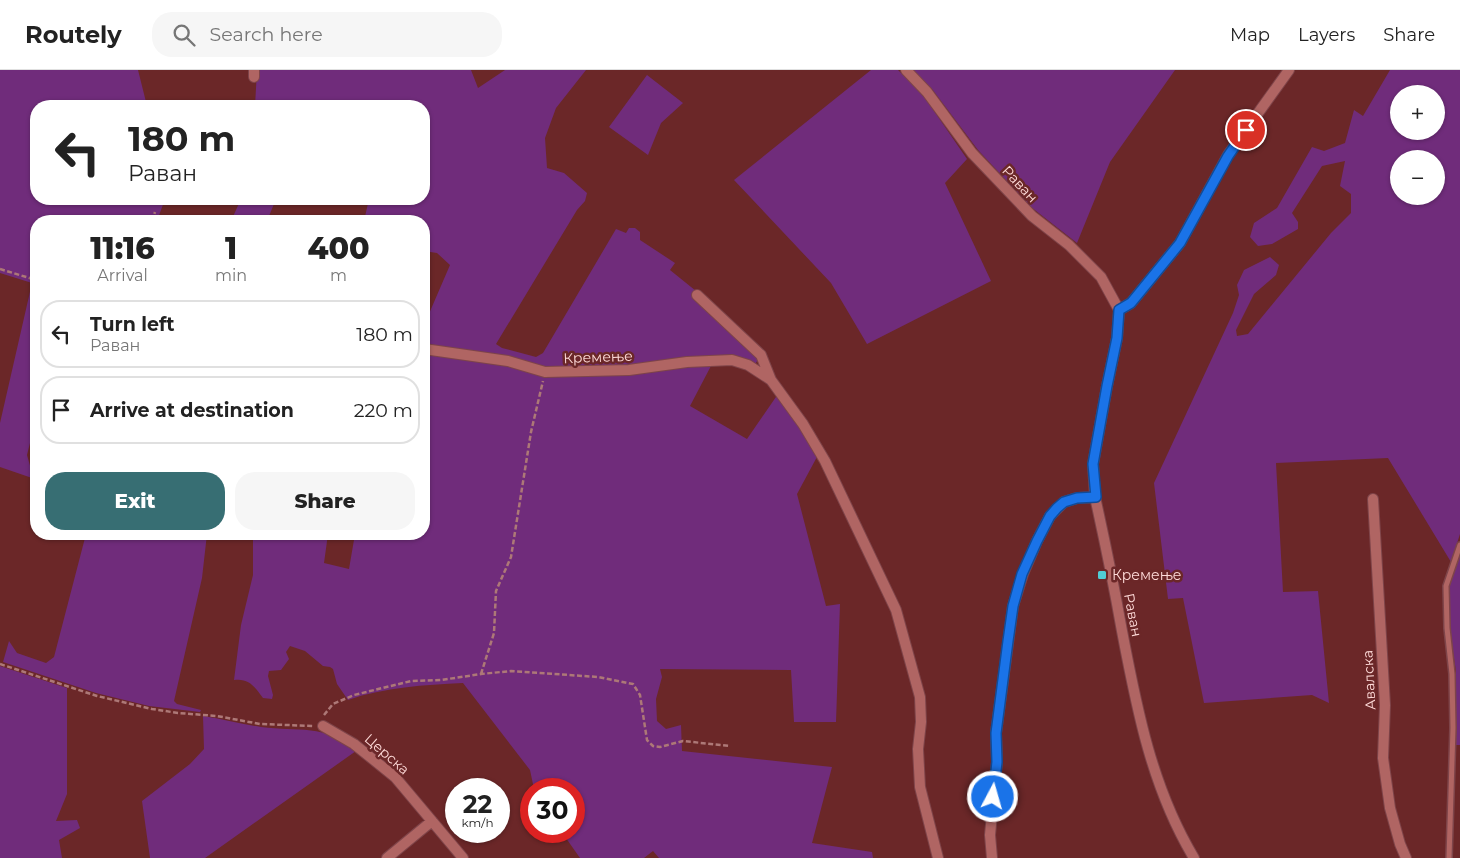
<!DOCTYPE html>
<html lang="en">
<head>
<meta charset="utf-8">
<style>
  body { margin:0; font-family:Montserrat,sans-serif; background:#f6f6f6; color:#222; height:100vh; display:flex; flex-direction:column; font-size:19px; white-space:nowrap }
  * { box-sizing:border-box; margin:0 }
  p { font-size:16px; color:#767676 }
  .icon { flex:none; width:28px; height:28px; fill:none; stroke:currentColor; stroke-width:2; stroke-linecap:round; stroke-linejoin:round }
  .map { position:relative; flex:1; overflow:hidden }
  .details { position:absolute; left:30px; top:145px; width:400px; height:325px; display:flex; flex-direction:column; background:#fff; border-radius:20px; box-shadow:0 1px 4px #0004 }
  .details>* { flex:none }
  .hud { position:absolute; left:30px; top:30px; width:400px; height:105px; border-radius:20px; box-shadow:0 1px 4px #0004; background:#fff; color:#222; overflow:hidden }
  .fabs { position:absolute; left:1390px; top:15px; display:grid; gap:10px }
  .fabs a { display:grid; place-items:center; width:55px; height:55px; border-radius:50%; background:#fff; box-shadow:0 1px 4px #0004; font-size:25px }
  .speed { position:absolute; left:445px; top:708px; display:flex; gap:10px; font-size:25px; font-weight:700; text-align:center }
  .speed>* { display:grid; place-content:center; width:65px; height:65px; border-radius:50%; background:#fff; box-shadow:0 1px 4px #0004; line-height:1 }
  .speed small { font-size:12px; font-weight:400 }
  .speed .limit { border:8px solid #d22; background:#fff; color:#111 }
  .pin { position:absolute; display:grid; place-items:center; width:42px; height:42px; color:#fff; margin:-21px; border:2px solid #fff; border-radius:50%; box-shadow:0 1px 5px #0007 }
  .me { position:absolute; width:55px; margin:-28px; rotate:6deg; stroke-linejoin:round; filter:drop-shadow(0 0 4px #0008) }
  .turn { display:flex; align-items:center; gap:18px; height:105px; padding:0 15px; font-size:22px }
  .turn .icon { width:65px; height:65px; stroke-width:2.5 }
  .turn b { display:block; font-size:35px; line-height:42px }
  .eta { display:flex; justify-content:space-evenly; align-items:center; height:85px; text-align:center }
  .eta b { font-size:30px; font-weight:800; line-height:35px }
  .primary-button { display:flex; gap:10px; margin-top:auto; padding:10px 15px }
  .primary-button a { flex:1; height:58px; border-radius:20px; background:#376e73; color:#fff; font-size:20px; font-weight:800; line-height:58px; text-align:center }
  .primary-button a+a { background:#f6f6f6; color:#222 }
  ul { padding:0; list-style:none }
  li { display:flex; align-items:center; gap:15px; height:68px; margin:0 10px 8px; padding:0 5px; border:2px solid #e0e0e0; border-radius:20px }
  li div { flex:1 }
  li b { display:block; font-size:19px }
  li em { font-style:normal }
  header { display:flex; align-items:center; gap:30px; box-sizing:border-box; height:70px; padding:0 25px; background:#fff; border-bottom:1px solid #e0e0e0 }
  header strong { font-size:24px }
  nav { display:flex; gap:28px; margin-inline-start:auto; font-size:18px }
  .search { width:350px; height:45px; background:#f6f6f6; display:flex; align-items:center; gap:12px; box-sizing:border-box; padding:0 18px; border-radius:20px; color:#767676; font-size:19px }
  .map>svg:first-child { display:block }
  .green { fill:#702c7b; fill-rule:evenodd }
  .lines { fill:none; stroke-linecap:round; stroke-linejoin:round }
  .lane-casing { stroke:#7e4449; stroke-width:8 }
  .street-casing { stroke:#7e4449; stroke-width:12 }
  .path { stroke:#ad7877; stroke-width:2.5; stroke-dasharray:5 2.5; stroke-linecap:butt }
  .lane { stroke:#b06563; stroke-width:5 }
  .street { stroke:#b06563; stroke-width:10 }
  .route-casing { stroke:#114b97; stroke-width:12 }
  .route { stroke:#1a73e8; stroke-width:9 }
  .poi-dot { fill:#51ccd5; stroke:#6b2728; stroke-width:2 }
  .labels { text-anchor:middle; stroke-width:5; stroke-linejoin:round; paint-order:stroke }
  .street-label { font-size:14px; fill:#ffdcda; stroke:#6b2728 }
  .poi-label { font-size:14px; fill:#ffdcda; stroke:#6b2728; text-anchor:start }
</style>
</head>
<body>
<header>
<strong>Routely</strong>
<div class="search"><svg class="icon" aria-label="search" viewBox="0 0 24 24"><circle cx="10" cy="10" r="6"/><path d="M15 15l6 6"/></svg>Search here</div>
<nav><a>Map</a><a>Layers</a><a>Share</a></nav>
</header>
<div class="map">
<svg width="1460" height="788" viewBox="0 0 1460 788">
  <rect width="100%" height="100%" fill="#6b2728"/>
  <path class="green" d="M 0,0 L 138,0 L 147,36 L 36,36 L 36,129 L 165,129 L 157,151 L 36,151 L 36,349 L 27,385 L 31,399 L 36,403 L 36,408 L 32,408 L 0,397 L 0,353 L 32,213 L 0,203 Z
    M 257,0 L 471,0 L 478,18 L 505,0 L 586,0 L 556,38 L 545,68 L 547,98 L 564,103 L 587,123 L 585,131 L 577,140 L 496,274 L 502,278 L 536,287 L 543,283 L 616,159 L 626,163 L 629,158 L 635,158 L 640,162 L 640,170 L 675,193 L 670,200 L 696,221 L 759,288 L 754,296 L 750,293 L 546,300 L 424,276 L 424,265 L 427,262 L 425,253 L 450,195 L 437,183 L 424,181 L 424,151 L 364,151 L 369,129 L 424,129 L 424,36 L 255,36 Z
    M 871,0 L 898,0 L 923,25 L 967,89 L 945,113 L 991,211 L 867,274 L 831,213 L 734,110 Z
    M 913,0 L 1175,0 L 1110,92 L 1077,173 L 1031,137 L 978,80 L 932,19 Z
    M 1390,0 L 1460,0 L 1460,464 L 1451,492 L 1388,388 L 1276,393 L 1283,522 L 1318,521 L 1329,633 L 1312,625 L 1204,633 L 1183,528 L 1168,529 L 1154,413 L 1233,243 L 1239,225 L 1237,215 L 1244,200 L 1270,187 L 1279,195 L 1276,205 L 1254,224 L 1236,260 L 1237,266 L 1248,264 L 1331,163 L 1351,143 L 1351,124 L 1340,116 L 1345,91 L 1322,96 L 1292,143 L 1298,152 L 1298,159 L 1272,174 L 1258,176 L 1250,167 L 1254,153 L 1277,138 L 1312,77 L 1324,81 L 1345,73 L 1354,40 L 1363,46 ZM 1399,24 L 1436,24 L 1436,61 L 1399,61 ZM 1399,89 L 1436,89 L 1436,126 L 1399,126 Z
    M 647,5 L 683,33 L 661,53 L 648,85 L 609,57 Z
    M 241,129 L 276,129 L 267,151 L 231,151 Z
    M 424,283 L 507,294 L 545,304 L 712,294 L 690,336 L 747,369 L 778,324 L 818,385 L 797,424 L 826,536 L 840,534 L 836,652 L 794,652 L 791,600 L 660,599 L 662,607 L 656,629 L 657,651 L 666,659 L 681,655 L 682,681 L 832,697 L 812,773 L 872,782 L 873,788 L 659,788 L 653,781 L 644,788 L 580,788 L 561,761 L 574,761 L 574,719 L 534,719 L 530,700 L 463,613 C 424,615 385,617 348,630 L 337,614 L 333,599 L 330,597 L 323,596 L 305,581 L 290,576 L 286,582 L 289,589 L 281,600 L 269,601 L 268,606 L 273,625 L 272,629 L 263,628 C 255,617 249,608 234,610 L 241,555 L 253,505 L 253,464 L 328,464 L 324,493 L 349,499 L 355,464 L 424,464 Z
    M 86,464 L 207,464 L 202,508 L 174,631 L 177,634 L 201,640 L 200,642 L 149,636 L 96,623 L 3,592 L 9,571 L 17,583 L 46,593 L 54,587 Z
    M 1460,483 L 1460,675 L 1455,675 L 1456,601 L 1449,557 L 1449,517 Z
    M 0,596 L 67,618 L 67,724 L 56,751 L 77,750 L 80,758 L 59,770 L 62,788 L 0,788 Z
    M 203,646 C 222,649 241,654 261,657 C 298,662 325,653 356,681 L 205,788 L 150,788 L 142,731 L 190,694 L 204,679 Z"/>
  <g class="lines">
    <g class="lane-casing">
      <path id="lane" d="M 1449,788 L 1453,658 L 1452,604 L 1447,558 L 1446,516 L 1460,475"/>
    </g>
    <g class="street-casing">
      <path id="street" d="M 254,0 L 254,7
        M 906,0 L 927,22 L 972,83 L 1032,146 L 1069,175 L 1101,207 L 1119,240 L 1117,268 L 1107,316 L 1093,394 L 1095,427 C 1105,472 1114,516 1122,561 C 1137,640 1152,718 1194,788
        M 697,225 L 761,285 L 771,310
        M 1119,240 L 1131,233 L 1180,173 L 1228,85 L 1289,0
        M 424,279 L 508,291 L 545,302 L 629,300 L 687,292 L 732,290 L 748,295 L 771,310 L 803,354 L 825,391 L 896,540 L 920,627 L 921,652 L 918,679 L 920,717 L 938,788
        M 1373,429 L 1385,635 L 1383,688 L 1390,738 L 1400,774 L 1406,788
        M 323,656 L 354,674 L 395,707 L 463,788
        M 387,788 L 432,751
        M 992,788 L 990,765 L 997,692 L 996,663 L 1013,536 L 1023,504 L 1037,471 L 1050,446 L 1064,432 L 1077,428 L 1095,427"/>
    </g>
    <path class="path" d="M 152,151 L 155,142
      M 0,199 L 36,210
      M 0,594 L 97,626 L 152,639 L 178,643 L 217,646 L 260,654 L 313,656
      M 481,604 L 494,563 L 496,521 L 511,487 L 531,362 L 543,311
      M 324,645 L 333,634 L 354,625 L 411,611 L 441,610 L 481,604 L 511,601 L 598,607 L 633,614 L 640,625 L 647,670 L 653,676 L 660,677 L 683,671 L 730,676"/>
    <use href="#lane" class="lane"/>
    <use href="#street" class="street"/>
  </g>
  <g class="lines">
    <g class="route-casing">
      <path id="route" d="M 993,727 L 997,692 L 996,663 L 1008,571 L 1013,536 L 1022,504 L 1037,471 L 1050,446 L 1057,438 L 1064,432 L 1077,428 L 1096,427 L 1093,394 L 1107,316 L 1117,268 L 1119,240 L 1131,233 L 1180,173 L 1228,86 L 1246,60"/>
    </g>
    <use href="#route" class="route"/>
  </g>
  <rect class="poi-dot" x="1097" y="500" width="10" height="10" rx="2.5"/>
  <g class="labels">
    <g class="street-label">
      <text transform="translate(1020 114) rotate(47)" y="5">Раван</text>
      <text transform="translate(598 287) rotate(-2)" y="5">Кремење</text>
      <text transform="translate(1133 545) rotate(79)" y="5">Раван</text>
      <text transform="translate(1369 610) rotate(-93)" y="5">Авалска</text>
      <text transform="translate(387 684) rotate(41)" y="5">Церска</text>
    </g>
    <g class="poi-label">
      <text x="1112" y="510">Кремење</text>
    </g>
  </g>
</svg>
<div class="fabs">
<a>+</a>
<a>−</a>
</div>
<div class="speed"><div>22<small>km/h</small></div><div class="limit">30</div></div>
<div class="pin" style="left:1246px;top:60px;background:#d93025"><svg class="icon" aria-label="arrive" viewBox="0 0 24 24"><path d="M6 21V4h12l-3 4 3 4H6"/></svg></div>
<svg class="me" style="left:993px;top:727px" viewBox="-20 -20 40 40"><circle r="17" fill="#1a73e8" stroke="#fff" stroke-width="3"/><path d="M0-11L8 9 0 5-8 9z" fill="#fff"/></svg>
<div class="hud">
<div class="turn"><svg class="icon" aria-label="left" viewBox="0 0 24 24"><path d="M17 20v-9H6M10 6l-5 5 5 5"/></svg><div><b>180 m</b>Раван</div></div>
</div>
<section class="details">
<div class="eta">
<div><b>11:16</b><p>Arrival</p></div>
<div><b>1</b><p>min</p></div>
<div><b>400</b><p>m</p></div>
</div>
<ul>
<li><svg class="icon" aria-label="left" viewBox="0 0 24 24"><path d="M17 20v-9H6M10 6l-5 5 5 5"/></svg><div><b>Turn left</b><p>Раван</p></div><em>180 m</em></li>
<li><svg class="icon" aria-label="arrive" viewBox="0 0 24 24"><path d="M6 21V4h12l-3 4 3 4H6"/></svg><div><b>Arrive at destination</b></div><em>220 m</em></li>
</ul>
<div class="primary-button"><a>Exit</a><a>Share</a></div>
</section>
</div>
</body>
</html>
